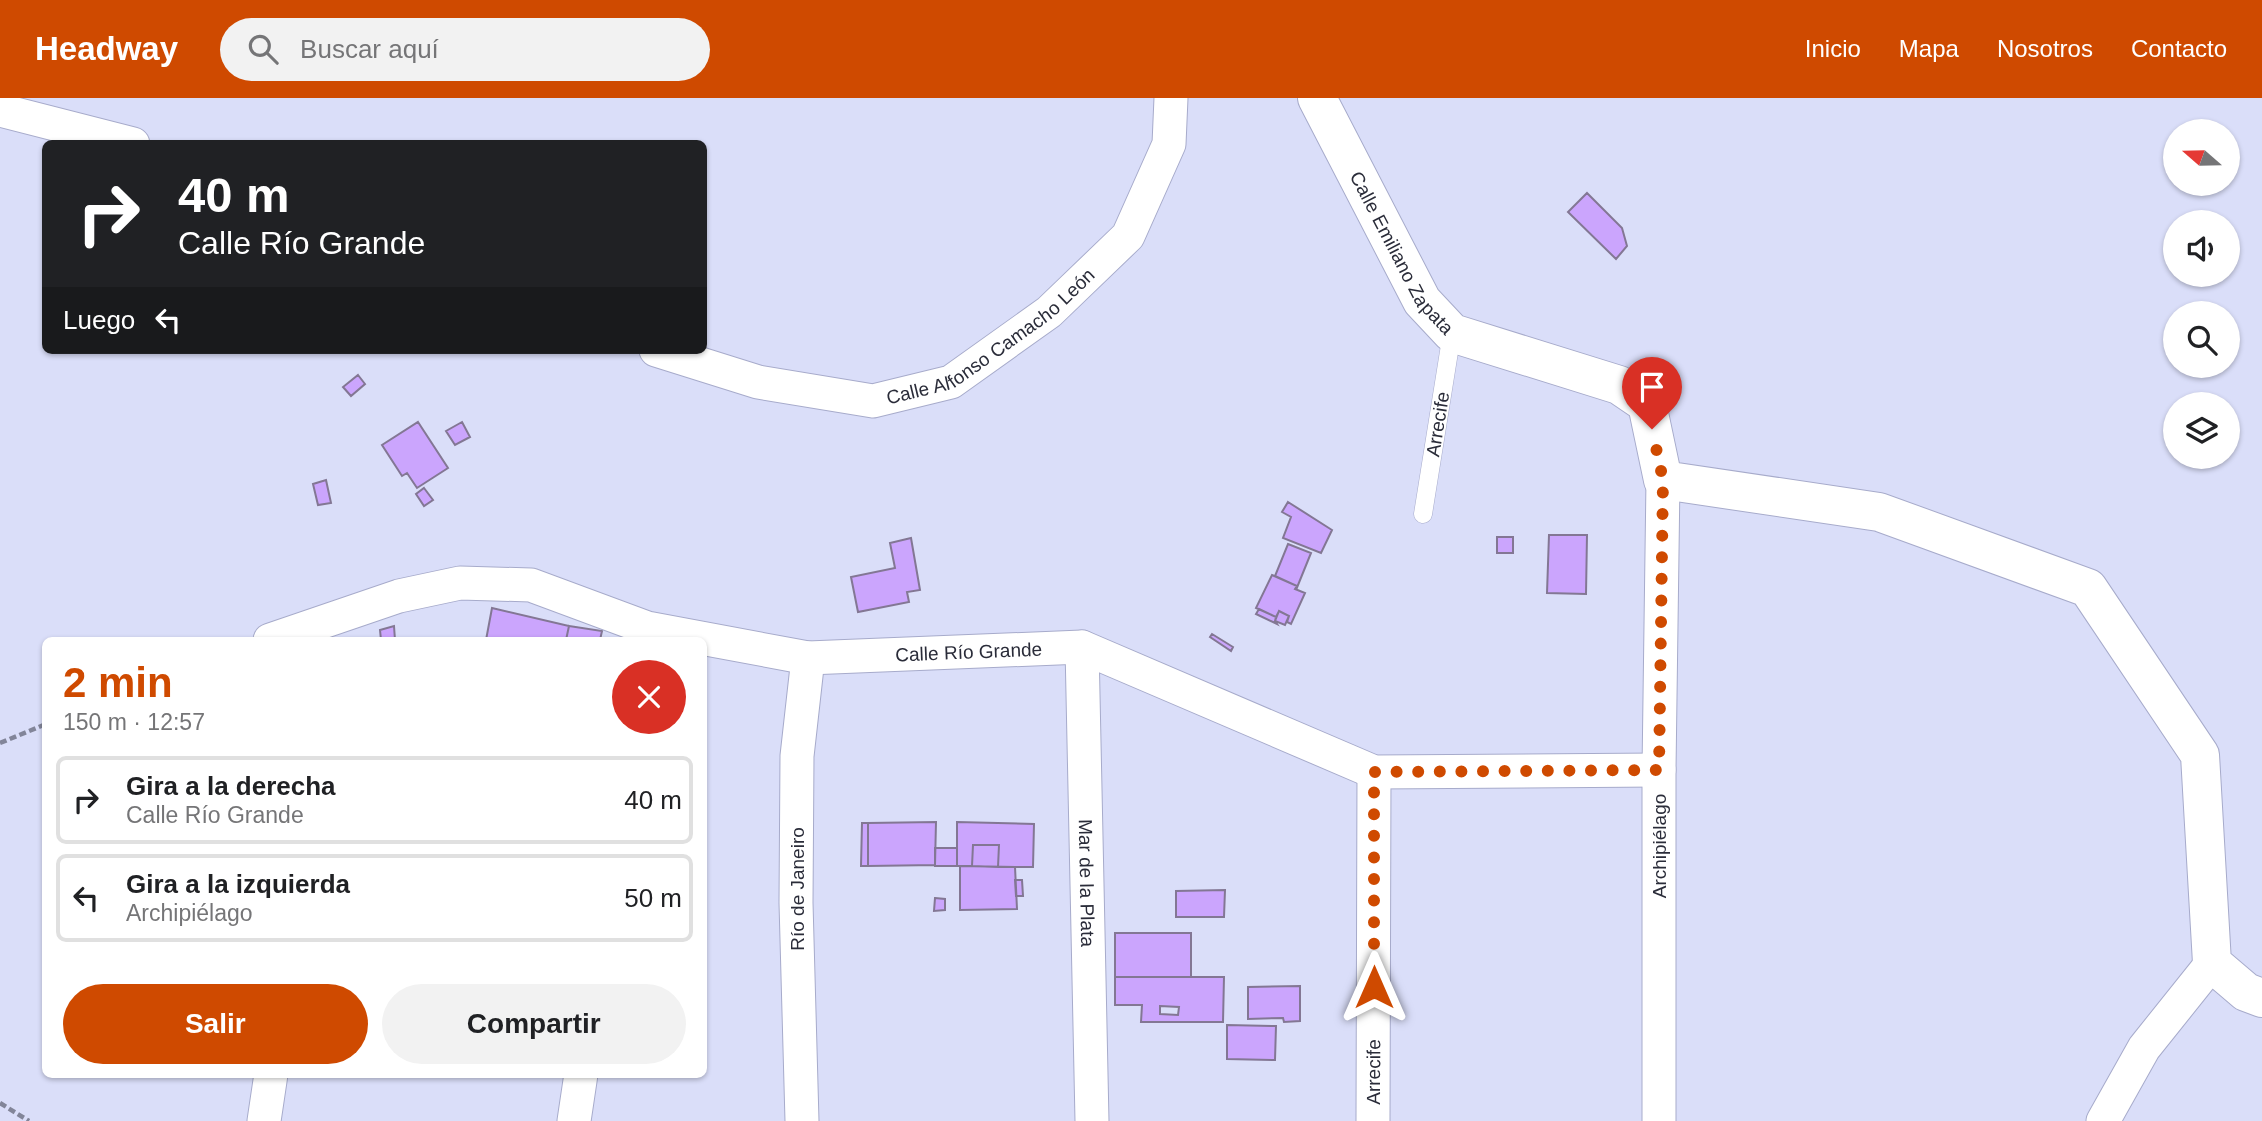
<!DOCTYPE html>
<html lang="es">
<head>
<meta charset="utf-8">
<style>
  body { margin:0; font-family:Arial,sans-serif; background:#f2f2f2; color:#202124; height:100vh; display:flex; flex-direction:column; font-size:26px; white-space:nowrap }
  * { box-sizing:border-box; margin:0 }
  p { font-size:23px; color:#757577 }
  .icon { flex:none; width:38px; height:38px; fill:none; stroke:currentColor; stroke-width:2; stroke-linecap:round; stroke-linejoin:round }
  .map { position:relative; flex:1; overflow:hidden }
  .drawer { position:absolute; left:42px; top:539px; width:665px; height:441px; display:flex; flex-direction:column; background:#fff; border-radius:10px; box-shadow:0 2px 5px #0004 }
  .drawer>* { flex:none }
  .guide { position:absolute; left:42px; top:42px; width:665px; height:214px; border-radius:10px; box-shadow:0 2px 5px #0004; background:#202124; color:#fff; overflow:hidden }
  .needle { width:46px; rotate:290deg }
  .buttons { position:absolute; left:2163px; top:21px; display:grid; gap:14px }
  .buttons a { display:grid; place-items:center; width:77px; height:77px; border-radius:50%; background:#fff; box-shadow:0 2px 5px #0004; font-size:35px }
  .pin { position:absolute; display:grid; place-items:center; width:60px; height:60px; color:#fff; margin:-72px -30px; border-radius:50% 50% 50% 0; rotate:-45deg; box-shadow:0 0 7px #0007 }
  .pin .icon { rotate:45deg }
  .me { position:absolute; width:77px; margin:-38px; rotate:0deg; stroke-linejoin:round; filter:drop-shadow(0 0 5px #0008) }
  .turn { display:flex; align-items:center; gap:24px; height:147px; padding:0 21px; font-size:32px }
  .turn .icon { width:91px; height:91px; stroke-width:2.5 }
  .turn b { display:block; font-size:49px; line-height:60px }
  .then { display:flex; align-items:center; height:66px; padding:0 21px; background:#0003; gap:14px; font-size:26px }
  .round { display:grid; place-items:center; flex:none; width:74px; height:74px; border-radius:37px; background:#f2f2f2 }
  .overview { display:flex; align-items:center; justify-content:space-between; height:119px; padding:0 21px }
  h1 { font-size:42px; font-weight:700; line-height:52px; color:#cf4a00 }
  .action { display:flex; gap:14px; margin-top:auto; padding:14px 21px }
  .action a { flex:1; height:80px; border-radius:42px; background:#cf4a00; color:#fff; font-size:28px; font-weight:700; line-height:80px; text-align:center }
  .action a+a { background:#f2f2f2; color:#202124 }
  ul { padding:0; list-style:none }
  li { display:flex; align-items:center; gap:21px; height:88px; margin:0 14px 10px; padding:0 7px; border:4px solid #e0e0e0; border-radius:10px }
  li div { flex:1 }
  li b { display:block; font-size:26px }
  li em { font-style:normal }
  header { display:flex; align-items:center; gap:42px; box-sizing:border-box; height:98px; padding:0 35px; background:#cf4a00; color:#fff }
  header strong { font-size:33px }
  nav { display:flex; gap:38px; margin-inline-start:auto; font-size:24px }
  .search { width:490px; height:63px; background:#f2f2f2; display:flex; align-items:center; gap:18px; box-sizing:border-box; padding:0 24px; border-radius:38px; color:#757577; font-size:26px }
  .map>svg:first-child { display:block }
  .building { fill:#cba5fd; stroke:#837794; stroke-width:2; fill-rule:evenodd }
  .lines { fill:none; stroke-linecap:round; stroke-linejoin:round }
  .service-casing { stroke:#a7abcb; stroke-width:19 }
  .minor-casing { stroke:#a7abcb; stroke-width:35 }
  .secondary-casing { stroke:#a7abcb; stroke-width:40 }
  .path { stroke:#828599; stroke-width:4.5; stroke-dasharray:7 3.5; stroke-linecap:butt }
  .service { stroke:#fff; stroke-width:18 }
  .minor { stroke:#fff; stroke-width:33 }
  .secondary { stroke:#fff; stroke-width:38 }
  .route { stroke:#cf4a00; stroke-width:12; stroke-dasharray:0 21.6 }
  .labels { text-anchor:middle; stroke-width:5; stroke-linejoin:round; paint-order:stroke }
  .street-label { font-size:19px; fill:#2a2c39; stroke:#fff }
</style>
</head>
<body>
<header>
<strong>Headway</strong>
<div class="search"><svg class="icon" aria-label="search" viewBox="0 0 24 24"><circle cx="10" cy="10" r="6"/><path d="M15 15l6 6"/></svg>Buscar aquí</div>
<nav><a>Inicio</a><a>Mapa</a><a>Nosotros</a><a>Contacto</a></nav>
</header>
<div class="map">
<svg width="2262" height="1023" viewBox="0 0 2262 1023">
  <rect width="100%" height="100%" fill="#dadef9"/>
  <path class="building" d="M 1587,95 L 1622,130 L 1627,148 L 1616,161 L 1568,114 Z
    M 358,277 L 365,286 L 351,298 L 343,289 Z
    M 418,324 L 448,370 L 417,390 L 407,375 L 402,378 L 382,347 Z
    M 462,324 L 470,339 L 455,347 L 446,333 Z
    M 326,382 L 331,405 L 318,407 L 313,386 Z
    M 424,390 L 433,402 L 424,408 L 416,396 Z
    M 1288,404 L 1332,432 L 1321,455 L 1283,440 L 1291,419 L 1282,414 Z
    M 1549,437 L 1587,437 L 1586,496 L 1547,495 Z
    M 1497,439 L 1513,439 L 1513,455 L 1497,455 Z
    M 911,440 L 920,492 L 907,494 L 909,504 L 858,514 L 851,479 L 895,470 L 890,445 Z
    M 1288,446 L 1311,455 L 1296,492 L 1297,488 L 1275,478 Z
    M 1272,477 L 1297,488 L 1295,491 L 1305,495 L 1291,526 L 1287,524 L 1289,518 L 1279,513 L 1276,519 L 1256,510 Z
    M 492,510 L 569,528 L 566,542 L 486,542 Z
    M 1259,511 L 1276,519 L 1275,523 L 1277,526 L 1256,516 Z
    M 1279,513 L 1289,518 L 1285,527 L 1275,523 Z
    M 394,528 L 395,542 L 381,542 L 380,532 Z
    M 569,528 L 602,533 L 600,542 L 566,542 Z
    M 1212,536 L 1233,549 L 1231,553 L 1210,539 Z
    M 936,724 L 935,767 L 868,768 L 868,725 Z
    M 957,724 L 1034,726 L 1033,769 L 998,769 L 999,747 L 973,747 L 972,768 L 957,768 Z
    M 862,725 L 868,725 L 868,768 L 861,768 Z
    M 973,747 L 999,747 L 998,769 L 972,768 Z
    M 935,750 L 957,750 L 957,768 L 935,768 Z
    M 960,768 L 1015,769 L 1017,811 L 960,812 Z
    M 1015,782 L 1022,782 L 1023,798 L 1016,798 Z
    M 1225,792 L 1224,819 L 1176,819 L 1176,793 Z
    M 935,800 L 945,801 L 945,812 L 934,813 Z
    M 1115,835 L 1191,835 L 1191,879 L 1115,879 Z
    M 1115,879 L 1224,879 L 1223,924 L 1141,924 L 1142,907 L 1115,907 ZM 1160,908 L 1179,909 L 1178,917 L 1160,916 Z
    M 1300,888 L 1300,923 L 1284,924 L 1283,920 L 1248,921 L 1248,889 Z
    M 1227,927 L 1276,928 L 1275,962 L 1227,961 Z"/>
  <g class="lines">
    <g class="service-casing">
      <g id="service">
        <path id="s1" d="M 1423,416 L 1452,235"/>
      </g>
    </g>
    <g class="minor-casing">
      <g id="minor">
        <path d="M 0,12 L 133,46"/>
        <path id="s2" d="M 656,252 L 758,284 L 873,303 L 951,284 L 1049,214 L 1128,138 L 1169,46 L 1171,0"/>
        <path id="s3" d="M 270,542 L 399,498 L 460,485 L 531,487 L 647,530 L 808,560 L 1082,549 L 1374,674 L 1659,672"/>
        <path id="s4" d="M 1082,549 L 1092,1023"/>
        <path d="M 264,1023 L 271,976"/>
        <path d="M 574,1023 L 581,976"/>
        <path d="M 802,1023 L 796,805 L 797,658 L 808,560"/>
        <path id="s5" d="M 1373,1023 L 1374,674"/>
        <path d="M 1659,1023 L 1659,672 L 1663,382"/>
        <path d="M 2103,1023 L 2144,950 L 2212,865"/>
      </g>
    </g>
    <g class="secondary-casing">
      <g id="secondary">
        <path id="s6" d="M 1317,0 L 1422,203 L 1452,235 L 1619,287 L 1647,306 L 1663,382 L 1879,414 L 2088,490 L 2200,657 L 2212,865 L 2246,894 L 2262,900"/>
      </g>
    </g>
    <path class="path" d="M 0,645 L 46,626
      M 0,1005 L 29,1023"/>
    <use href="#service" class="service"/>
    <use href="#minor" class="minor"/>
    <use href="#secondary" class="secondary"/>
  </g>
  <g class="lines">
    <path class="route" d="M 1374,889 L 1374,674 L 1659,672 L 1663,382 L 1652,331"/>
  </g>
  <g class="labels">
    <g class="street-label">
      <text dy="7" stroke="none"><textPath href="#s6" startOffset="177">Calle Emiliano Zapata</textPath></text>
      <text dy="7" stroke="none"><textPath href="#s2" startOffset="360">Calle Alfonso Camacho León</textPath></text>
      <text dy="7" stroke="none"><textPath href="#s1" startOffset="91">Arrecife</textPath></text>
      <text dy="7" stroke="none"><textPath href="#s3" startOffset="718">Calle Río Grande</textPath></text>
      <text transform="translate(1659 748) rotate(-90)" y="7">Archipiélago</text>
      <text dy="7" stroke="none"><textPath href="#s4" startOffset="236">Mar de la Plata</textPath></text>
      <text transform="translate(797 791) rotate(-90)" y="7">Río de Janeiro</text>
      <text dy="7" stroke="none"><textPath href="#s5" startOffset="49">Arrecife</textPath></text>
    </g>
  </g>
</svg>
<div class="buttons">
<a><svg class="needle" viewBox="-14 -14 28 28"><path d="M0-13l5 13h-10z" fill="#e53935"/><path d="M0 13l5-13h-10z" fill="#757577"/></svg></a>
<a><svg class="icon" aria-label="sound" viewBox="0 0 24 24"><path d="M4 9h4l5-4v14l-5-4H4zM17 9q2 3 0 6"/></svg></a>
<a><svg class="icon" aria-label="search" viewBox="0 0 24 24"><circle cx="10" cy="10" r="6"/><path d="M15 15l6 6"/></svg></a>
<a><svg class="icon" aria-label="layers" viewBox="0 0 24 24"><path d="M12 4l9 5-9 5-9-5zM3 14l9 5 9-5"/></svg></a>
</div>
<div class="pin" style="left:1652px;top:331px;background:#d93025"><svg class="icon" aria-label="arrive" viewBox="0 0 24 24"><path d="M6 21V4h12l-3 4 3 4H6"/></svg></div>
<svg class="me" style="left:1374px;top:889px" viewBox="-20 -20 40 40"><path d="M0-17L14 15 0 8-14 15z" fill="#cf4a00" stroke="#fff" stroke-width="4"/></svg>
<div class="guide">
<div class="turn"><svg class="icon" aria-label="right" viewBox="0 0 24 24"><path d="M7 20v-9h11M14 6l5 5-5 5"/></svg><div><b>40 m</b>Calle Río Grande</div></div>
<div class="then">Luego<svg class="icon" aria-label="left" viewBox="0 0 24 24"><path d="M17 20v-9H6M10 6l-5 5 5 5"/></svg></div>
</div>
<section class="drawer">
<div class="overview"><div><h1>2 min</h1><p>150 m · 12:57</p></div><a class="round" style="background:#d93025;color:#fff"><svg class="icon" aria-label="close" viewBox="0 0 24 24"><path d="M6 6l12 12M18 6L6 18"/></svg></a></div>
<ul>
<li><svg class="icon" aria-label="right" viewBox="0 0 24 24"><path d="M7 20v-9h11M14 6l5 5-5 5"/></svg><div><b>Gira a la derecha</b><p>Calle Río Grande</p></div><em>40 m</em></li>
<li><svg class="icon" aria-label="left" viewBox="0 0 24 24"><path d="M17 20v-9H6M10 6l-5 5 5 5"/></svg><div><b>Gira a la izquierda</b><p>Archipiélago</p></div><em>50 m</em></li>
</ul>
<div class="action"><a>Salir</a><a>Compartir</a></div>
</section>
</div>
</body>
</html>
